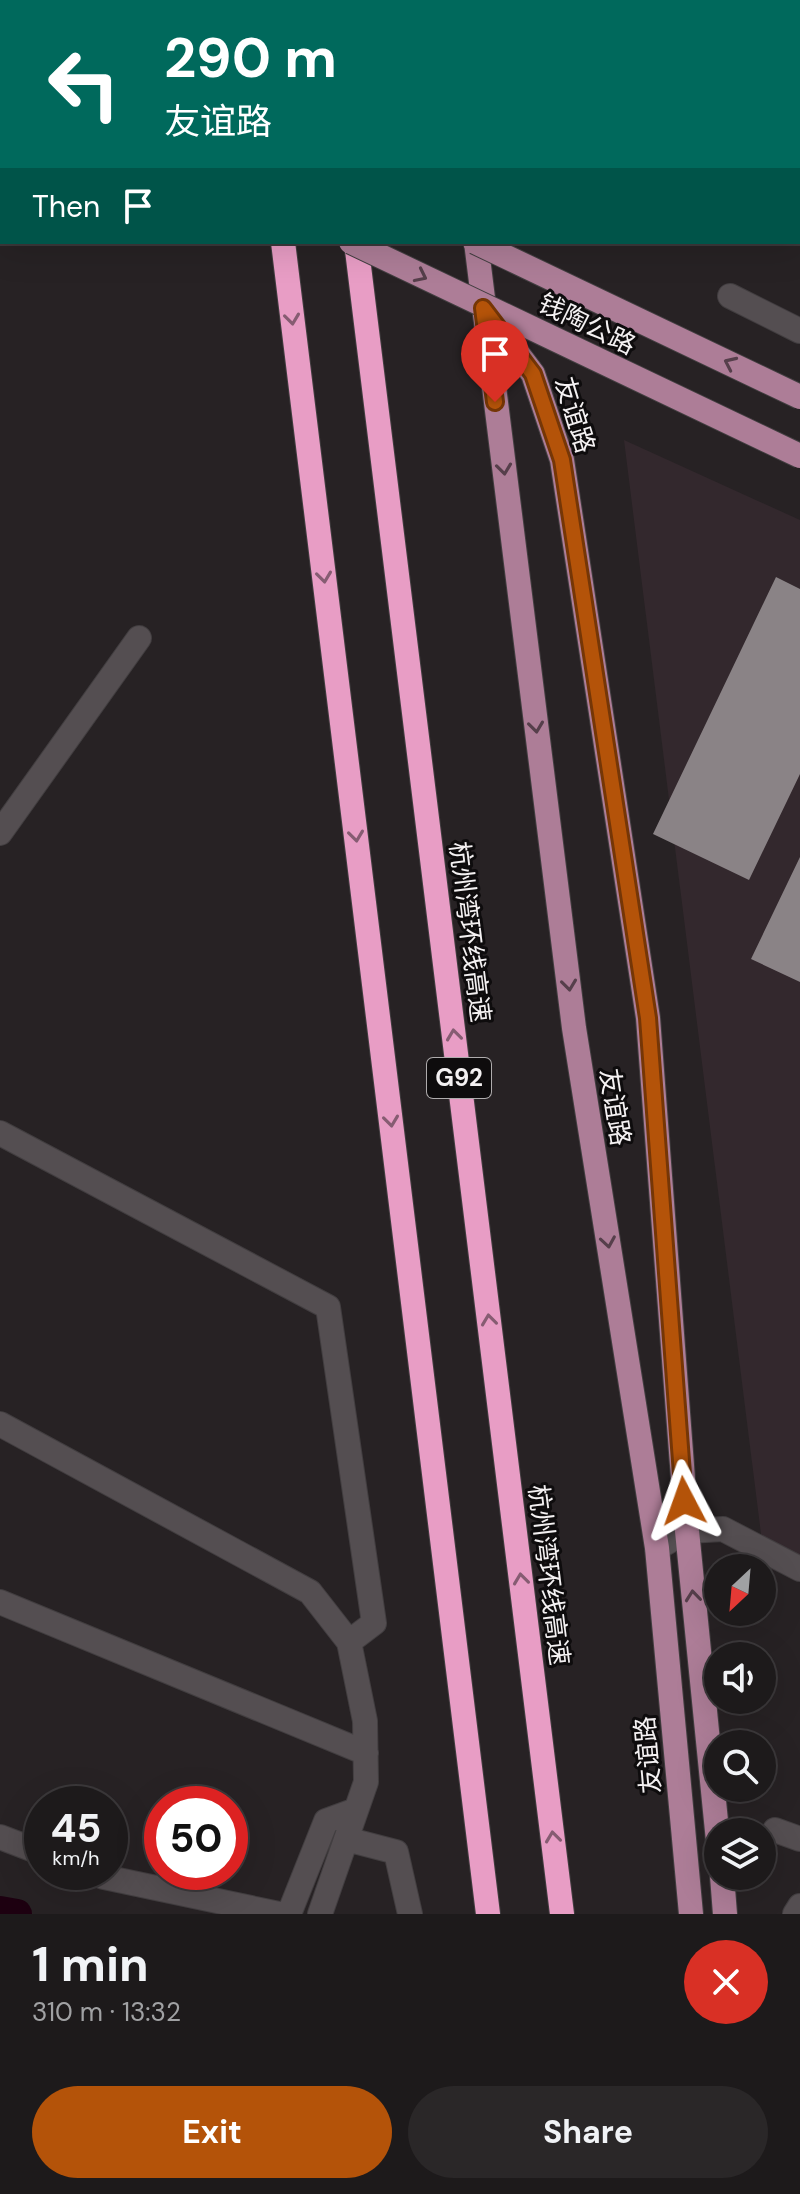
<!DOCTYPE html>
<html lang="en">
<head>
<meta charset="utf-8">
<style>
  body { margin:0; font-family:"DM Sans","Noto Sans SC",sans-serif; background:#2a2728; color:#f1f3f6; height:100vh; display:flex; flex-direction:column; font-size:30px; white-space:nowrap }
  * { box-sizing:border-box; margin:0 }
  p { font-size:26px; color:#a0a1a3 }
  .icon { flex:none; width:44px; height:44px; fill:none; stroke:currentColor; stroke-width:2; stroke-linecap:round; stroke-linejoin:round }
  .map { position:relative; height:1914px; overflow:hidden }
  .details { display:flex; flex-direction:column; background:#1d1a1b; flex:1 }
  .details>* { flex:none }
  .top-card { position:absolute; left:0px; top:0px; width:800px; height:244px; box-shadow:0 8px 32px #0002,0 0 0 2px #3b383a; background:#00695c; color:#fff; overflow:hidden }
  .needle { width:52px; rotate:206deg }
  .tools { position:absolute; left:704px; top:1554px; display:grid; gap:16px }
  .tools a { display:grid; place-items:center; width:72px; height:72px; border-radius:50%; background:#1d1a1b; box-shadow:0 8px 32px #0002,0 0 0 2px #3b383a; font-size:40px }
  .speed { position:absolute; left:24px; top:1786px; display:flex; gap:16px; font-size:40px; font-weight:700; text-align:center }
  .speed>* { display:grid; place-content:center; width:104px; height:104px; border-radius:50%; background:#1d1a1b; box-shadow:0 8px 32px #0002,0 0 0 2px #3b383a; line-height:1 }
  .speed small { font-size:20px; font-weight:400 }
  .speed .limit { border:12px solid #d22; background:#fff; color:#111 }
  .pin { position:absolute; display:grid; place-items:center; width:68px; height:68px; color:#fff; margin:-82px -34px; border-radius:50% 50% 50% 0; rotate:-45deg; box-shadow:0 0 8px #0007 }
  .pin .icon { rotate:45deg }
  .me { position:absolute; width:88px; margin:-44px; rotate:356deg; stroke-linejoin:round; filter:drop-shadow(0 0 6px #0008) }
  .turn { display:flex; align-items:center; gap:28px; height:168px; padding:0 32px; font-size:36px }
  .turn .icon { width:104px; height:104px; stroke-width:2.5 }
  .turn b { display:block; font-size:56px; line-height:68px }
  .then { display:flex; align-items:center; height:76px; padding:0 32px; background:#0003; gap:16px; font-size:30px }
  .round { display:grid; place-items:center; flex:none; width:84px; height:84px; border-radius:42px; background:#2a2728 }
  .overview { display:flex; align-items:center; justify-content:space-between; height:136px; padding:0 32px }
  h1 { font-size:48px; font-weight:700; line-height:60px }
  .action { display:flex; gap:16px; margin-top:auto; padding:16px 32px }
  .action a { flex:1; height:92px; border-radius:48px; background:#b45309; color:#fff; font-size:32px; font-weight:700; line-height:92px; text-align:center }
  .action a+a { background:#2a2728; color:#f1f3f6 }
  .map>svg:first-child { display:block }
  .built { fill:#33282d }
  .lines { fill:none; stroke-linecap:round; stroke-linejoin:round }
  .canal { stroke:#1d0010; stroke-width:30 }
  .building { fill:#8a8386 }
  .minor-casing { stroke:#423e40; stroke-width:26 }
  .major-casing { stroke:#423e40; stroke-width:26 }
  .highway-casing { stroke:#423e40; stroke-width:26 }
  .minor { stroke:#544e51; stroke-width:24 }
  .major { stroke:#ad7d97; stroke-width:24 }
  .highway { stroke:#e89dc5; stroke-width:24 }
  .major-bridge-casing { stroke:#423e40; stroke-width:26; stroke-linecap:butt }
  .major-bridge { stroke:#ad7d97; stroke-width:24 }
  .oneway { stroke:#563f4b }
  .oneway2 { stroke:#865c72 }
  .route-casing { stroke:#753606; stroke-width:20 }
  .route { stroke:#b45309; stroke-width:14 }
  .labels { text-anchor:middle; stroke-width:6; stroke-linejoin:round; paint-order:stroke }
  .shield { fill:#0e0c0d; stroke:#afacad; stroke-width:2 }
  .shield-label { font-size:24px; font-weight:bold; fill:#f4f1f2 }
  .street-label { font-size:26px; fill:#f4f1f2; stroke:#0e0c0d }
</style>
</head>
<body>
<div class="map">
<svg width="800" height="1914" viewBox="0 0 800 1914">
  <rect width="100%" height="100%" fill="#272224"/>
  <path class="built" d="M 624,440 L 800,520 L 800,1566 L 763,1550 Z"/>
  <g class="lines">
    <path class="canal" d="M 0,1911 L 17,1914"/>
  </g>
  <path class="building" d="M 776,577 L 800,589 L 800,774 L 749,880 L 653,834 Z
    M 800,857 L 800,982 L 751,959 Z"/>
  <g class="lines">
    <g class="minor-casing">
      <path id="minor" d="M 0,202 L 2,199
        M 730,296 L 800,331
        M 0,833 L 139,638
        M 0,1133 L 328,1307 L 374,1623 L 349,1642
        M 0,1424 L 310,1592 L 349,1642 L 365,1721 L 366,1782 L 320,1914
        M 657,1548 L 687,1531 L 723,1529 L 800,1569
        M 0,1602 L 366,1753
        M 775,1830 L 800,1839
        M 0,1837 L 42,1853
        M 346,1839 L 396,1852 L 410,1914
        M 91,1872 L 104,1877 L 279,1914
        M 289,1914 L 326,1821 L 356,1810
        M 795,1914 L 800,1906"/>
    </g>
    <g class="major-casing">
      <path id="major" d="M 449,0 L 449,2
        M 0,16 L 2,17
        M 0,75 L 2,76
        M 476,242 L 574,1028 L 657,1548 L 691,1914
        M 485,310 L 533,374 L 562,460 L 648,1018 L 687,1531 L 718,1841
        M 722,1876 L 725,1914"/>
    </g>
    <g class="highway-casing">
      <path id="highway" d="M 253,0 L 253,2
        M 327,0 L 327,2
        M 283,242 L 488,1914
        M 356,242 L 562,1914"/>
    </g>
    <use href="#minor" class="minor"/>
    <use href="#major" class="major"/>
    <use href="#highway" class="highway"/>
    <g class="major-bridge-casing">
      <path id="major-bridge" d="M 351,242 L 800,456
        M 475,242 L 800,397"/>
    </g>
    <use href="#major-bridge" class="major-bridge"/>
  </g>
  <defs><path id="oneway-chevron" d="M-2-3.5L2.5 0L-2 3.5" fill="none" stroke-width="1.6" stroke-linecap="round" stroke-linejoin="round" transform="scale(2)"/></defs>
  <g class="oneway">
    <use href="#oneway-chevron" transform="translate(421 276) rotate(26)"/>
    <use href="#oneway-chevron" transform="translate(730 363) rotate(-155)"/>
    <use href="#oneway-chevron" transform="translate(504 469) rotate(83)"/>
    <use href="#oneway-chevron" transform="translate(536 727) rotate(83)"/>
    <use href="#oneway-chevron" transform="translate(569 985) rotate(83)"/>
    <use href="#oneway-chevron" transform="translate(608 1242) rotate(81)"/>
    <use href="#oneway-chevron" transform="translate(693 1596) rotate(-96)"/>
  </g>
  <g class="oneway2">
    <use href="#oneway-chevron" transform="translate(292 319) rotate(83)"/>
    <use href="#oneway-chevron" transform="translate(324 577) rotate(83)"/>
    <use href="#oneway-chevron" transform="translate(356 836) rotate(83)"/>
    <use href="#oneway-chevron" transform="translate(454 1035) rotate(-97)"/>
    <use href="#oneway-chevron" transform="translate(391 1121) rotate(83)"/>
    <use href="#oneway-chevron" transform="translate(489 1320) rotate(-97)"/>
    <use href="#oneway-chevron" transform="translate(521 1579) rotate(-97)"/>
    <use href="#oneway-chevron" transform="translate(553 1837) rotate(-97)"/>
  </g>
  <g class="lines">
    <g class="route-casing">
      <path id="route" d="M 495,402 L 483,308 L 533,374 L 562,460 L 648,1018 L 684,1501"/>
    </g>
    <use href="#route" class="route"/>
  </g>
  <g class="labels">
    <rect class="shield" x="427" y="1058" width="64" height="40" rx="6"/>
    <g class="shield-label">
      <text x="459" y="1086">G92</text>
    </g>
    <g class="street-label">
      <text transform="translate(587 324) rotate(26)" y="9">钱陶公路</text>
      <text transform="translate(575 415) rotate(73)" y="9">友谊路</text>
      <text transform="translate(470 932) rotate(83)" y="9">杭州湾环线高速</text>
      <text transform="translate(615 1107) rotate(81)" y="9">友谊路</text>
      <text transform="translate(549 1575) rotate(83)" y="9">杭州湾环线高速</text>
      <text transform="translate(648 1755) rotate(-95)" y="9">友谊路</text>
    </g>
  </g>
</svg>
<div class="tools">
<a><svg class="needle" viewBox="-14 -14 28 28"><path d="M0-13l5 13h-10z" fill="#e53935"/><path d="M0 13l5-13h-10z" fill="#a0a1a3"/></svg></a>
<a><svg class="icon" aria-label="sound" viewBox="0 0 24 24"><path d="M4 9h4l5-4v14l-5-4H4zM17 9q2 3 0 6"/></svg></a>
<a><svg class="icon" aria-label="search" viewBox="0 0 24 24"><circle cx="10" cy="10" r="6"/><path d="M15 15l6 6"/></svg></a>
<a><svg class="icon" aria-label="layers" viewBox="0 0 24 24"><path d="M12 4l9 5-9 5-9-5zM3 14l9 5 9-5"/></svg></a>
</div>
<div class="speed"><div>45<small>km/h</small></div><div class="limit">50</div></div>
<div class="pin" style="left:495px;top:402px;background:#d93025"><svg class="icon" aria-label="arrive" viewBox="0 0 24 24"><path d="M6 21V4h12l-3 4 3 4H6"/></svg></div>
<svg class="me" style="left:684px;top:1501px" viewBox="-20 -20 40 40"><path d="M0-17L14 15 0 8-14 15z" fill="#b45309" stroke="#fff" stroke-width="4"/></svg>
<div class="top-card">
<div class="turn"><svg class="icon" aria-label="left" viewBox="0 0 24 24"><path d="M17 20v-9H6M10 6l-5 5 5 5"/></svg><div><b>290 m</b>友谊路</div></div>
<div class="then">Then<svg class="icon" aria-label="arrive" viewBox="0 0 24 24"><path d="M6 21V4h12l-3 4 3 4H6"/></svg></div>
</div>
</div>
<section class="details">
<div class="overview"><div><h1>1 min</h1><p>310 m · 13:32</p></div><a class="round" style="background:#d93025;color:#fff"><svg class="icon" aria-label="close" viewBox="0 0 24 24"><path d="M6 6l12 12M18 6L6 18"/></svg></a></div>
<div class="action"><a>Exit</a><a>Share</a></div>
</section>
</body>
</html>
